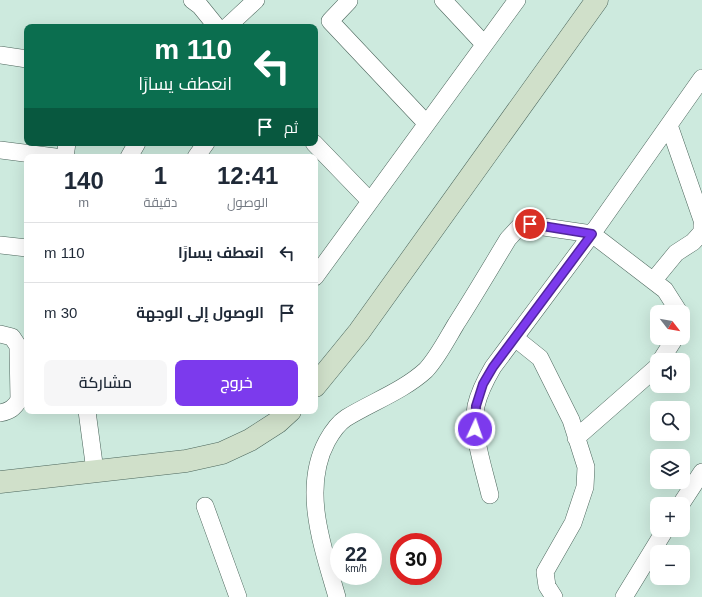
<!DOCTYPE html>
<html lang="ar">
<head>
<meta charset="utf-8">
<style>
  body { margin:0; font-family:Helvetica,Cairo,sans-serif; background:#f6f6f7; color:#1f2937; direction:rtl; height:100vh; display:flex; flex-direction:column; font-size:15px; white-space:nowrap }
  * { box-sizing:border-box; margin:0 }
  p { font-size:13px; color:#747a83 }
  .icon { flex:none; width:22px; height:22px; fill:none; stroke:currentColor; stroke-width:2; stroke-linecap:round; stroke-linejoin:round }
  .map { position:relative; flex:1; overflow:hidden; direction:ltr }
  .panel { position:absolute; left:24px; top:154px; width:294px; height:260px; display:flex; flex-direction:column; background:#fff; border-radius:8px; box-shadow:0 4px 16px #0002; direction:rtl }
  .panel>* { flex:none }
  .banner { position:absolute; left:24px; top:24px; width:294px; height:122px; border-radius:8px; box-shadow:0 4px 16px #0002; direction:rtl; background:#0b6e4f; color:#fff; overflow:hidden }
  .needle { width:26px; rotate:121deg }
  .buttons { position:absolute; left:650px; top:305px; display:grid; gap:8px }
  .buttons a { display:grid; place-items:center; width:40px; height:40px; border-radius:8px; background:#fff; box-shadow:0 4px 16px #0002; font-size:20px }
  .speed { position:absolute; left:330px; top:533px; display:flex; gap:8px; font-size:20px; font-weight:700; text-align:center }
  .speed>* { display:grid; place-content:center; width:52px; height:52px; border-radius:50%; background:#fff; box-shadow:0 4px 16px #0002; line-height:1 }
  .speed small { font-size:10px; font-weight:400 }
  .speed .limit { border:6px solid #d22; background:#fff; color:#111 }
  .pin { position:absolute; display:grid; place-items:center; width:34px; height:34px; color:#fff; margin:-17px; border:2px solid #fff; border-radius:50%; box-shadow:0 1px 4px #0007 }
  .me { position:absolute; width:44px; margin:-22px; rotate:3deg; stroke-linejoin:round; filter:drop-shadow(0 0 3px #0008) }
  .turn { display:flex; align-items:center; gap:14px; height:84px; padding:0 20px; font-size:18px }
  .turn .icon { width:52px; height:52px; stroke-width:2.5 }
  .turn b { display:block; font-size:28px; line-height:34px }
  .then { display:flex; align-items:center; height:38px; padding:0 20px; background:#0003; gap:8px; font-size:15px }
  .eta { display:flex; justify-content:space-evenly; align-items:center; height:68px; text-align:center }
  .eta b { font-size:24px; font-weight:600; line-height:28px }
  .button { display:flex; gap:8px; margin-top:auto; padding:8px 20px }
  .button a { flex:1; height:46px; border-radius:8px; background:#7c3aed; color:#fff; font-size:16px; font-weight:600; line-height:46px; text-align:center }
  .button a+a { background:#f6f6f7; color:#1f2937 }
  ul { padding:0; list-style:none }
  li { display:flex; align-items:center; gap:12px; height:60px; padding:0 20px; border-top:1px solid #e0e1e3 }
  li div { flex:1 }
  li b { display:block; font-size:15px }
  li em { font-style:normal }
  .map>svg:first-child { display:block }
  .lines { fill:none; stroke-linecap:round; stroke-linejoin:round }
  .street-casing { stroke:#4c665c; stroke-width:18 }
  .secondary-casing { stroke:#4c665c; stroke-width:23 }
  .street { stroke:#fff; stroke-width:17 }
  .secondary { stroke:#d0e0ca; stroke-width:22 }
  .route-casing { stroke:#51269a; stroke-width:10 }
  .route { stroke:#7c3aed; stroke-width:7 }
</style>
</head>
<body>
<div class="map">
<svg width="702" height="597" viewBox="0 0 702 597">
  <rect width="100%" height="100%" fill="#cdeade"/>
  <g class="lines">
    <g class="street-casing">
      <path id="street" d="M 192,0 L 200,6 L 217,27
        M 443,0 L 484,44
        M 349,1 L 330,21 L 426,123
        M 227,27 L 256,0
        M 0,55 L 27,59
        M 669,125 L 702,220
        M 314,143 L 370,201
        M 0,150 L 55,157
        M 65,157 L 67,143
        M 129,157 L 137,143
        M 196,157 L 206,143
        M 0,245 L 27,248
        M 315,277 L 517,0
        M 653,281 L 676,253 L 693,242 L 702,232 L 702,225
        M 0,334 L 12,337 L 18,346 L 19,400 C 14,408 10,411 0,413
        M 515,338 L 540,358 L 571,420 L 586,467 L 585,487 L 573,523 L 545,572 L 547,586 L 554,597
        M 661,360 L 675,338
        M 87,411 L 95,471
        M 576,438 L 657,367
        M 490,495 C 484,469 471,433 476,406 C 479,392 486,379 493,367 L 592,234 L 702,78
        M 681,504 L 702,472
        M 205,506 L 238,597
        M 337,597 C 323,548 301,489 327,441 C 332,432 337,424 346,418 C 372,402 403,391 426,370 C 438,357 447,339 456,324 C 474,296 491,267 508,239 L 519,227 L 530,225 L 592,234 L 665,290 L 679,312
        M 624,597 L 665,530"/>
    </g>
    <g class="secondary-casing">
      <path id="secondary" d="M 315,386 L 359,332 L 597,0
        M 0,482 L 186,461 L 222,453 L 250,440 L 278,422 L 290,411"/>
    </g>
    <use href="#street" class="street"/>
    <use href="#secondary" class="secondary"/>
  </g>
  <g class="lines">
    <g class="route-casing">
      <path id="route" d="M 475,429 L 476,406 L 483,384 L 493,367 L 592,234 L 530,224"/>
    </g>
    <use href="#route" class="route"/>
  </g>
</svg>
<div class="buttons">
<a><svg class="needle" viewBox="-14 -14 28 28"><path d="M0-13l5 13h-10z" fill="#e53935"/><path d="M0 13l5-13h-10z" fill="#747a83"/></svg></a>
<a><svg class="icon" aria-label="sound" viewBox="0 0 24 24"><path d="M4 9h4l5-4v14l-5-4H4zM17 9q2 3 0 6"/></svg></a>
<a><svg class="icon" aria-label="search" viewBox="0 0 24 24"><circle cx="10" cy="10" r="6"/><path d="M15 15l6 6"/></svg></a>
<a><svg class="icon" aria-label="layers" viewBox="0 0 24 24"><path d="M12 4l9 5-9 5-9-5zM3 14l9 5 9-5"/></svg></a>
<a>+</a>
<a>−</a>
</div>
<div class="speed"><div>22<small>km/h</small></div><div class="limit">30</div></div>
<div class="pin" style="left:530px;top:224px;background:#d93025"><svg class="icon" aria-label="arrive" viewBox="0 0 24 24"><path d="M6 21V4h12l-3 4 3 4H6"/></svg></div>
<svg class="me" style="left:475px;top:429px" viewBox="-20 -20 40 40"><circle r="17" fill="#7c3aed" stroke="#fff" stroke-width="3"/><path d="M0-11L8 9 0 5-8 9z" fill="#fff"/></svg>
<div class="banner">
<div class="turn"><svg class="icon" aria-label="left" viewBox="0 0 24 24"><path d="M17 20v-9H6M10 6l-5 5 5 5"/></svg><div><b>110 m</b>انعطف يسارًا</div></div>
<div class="then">ثم<svg class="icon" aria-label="arrive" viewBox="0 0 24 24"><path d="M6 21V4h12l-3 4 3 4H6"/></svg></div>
</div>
<section class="panel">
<div class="eta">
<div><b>12:41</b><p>الوصول</p></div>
<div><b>1</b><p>دقيقة</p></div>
<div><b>140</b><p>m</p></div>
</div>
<ul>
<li><svg class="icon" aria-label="left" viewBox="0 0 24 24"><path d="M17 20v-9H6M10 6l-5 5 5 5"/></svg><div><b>انعطف يسارًا</b></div><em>110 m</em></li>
<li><svg class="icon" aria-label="arrive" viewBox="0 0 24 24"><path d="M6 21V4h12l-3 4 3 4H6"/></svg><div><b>الوصول إلى الوجهة</b></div><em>30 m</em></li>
</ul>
<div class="button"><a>خروج</a><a>مشاركة</a></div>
</section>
</div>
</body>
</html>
